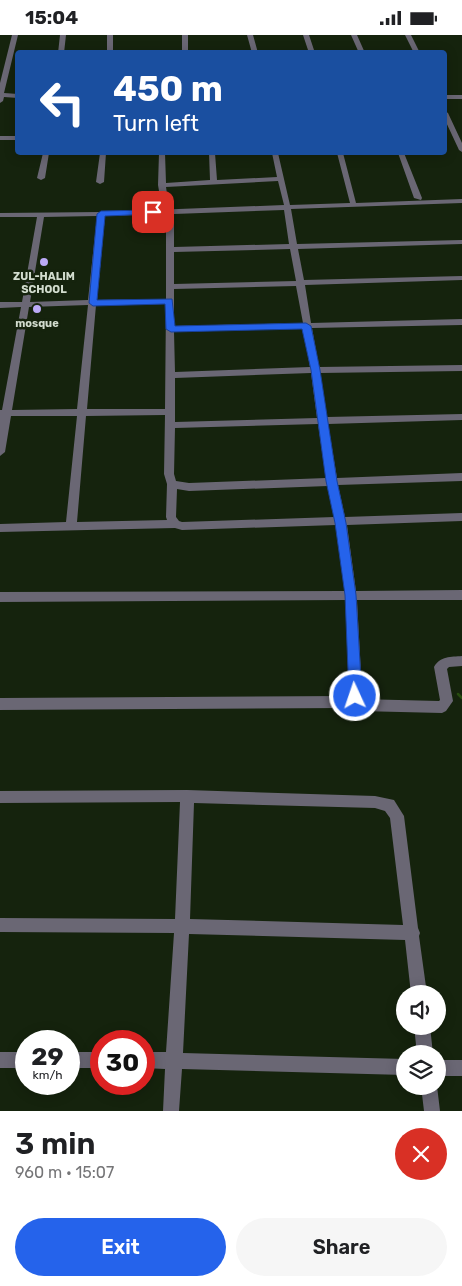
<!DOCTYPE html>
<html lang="en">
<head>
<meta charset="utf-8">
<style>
  body { margin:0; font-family:Rubik,sans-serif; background:#f6f6f6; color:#202124; height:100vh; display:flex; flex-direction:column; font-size:19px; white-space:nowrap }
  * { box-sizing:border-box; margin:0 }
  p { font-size:16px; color:#757577 }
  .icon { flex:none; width:28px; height:28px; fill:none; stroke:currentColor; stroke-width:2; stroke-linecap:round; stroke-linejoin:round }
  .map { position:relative; height:1076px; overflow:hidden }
  .details { display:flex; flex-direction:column; background:#fff; flex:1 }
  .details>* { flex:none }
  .top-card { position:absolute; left:15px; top:15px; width:432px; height:105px; border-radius:5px; box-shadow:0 2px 12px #0003; background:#1a4fa0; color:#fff; overflow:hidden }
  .fabs { position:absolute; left:396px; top:950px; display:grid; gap:10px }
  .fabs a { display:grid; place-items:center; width:50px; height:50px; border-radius:50%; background:#fff; box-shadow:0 2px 12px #0003; font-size:25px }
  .speed { position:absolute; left:15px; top:995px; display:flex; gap:10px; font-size:25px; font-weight:700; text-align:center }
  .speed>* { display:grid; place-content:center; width:65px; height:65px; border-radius:50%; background:#fff; box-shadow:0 2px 12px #0003; line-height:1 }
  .speed small { font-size:12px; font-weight:400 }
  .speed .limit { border:8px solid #d22; background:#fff; color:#111 }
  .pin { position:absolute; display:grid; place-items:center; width:42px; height:42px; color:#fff; margin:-21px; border-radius:10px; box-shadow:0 2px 8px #0006 }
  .me { position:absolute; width:55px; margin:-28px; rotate:357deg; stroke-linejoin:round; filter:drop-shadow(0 0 4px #0008) }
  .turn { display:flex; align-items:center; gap:18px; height:105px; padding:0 15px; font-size:22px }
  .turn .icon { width:65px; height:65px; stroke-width:2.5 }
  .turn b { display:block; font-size:35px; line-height:42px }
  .round { display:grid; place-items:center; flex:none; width:52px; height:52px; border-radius:26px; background:#f6f6f6 }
  .headline { display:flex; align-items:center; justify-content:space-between; height:85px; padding:0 15px }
  h1 { font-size:30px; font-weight:600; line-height:38px }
  .cta { display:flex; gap:10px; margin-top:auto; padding:10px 15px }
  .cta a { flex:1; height:58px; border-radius:30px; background:#2563eb; color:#fff; font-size:20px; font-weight:600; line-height:58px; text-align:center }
  .cta a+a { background:#f6f6f6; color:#202124 }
  .status { display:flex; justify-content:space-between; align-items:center; height:35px; padding:0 25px; background:#fff; direction:ltr }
  .status svg { height:14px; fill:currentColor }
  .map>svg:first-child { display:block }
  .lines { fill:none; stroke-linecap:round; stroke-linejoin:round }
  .stream { stroke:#274b10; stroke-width:2.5 }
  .minor { fill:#6a6774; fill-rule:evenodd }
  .route { fill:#2563eb; stroke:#184099 }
  .poi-dot { fill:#bbaaf6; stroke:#15230d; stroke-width:2 }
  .labels { text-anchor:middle; stroke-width:5; stroke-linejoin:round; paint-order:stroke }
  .far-poi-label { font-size:11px; font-weight:bold; fill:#d2dcce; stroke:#15230d }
</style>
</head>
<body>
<div class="status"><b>15:04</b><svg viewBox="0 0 49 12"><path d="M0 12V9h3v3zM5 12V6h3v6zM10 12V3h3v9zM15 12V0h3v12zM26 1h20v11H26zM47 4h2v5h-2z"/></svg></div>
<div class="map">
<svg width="462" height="1076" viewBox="0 0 462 1076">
  <rect width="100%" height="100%" fill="#15230d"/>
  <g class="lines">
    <path class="stream" d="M 458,659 L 462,663"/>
    <path class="minor" d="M 12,0 L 18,0 L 4,58 L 18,59 L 18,63 L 4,62 L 3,66 L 0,68 L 0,48 Z
      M 60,0 L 66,0 L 64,18 L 58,18 Z
      M 107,0 L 113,0 L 113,18 L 107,18 Z
      M 182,0 L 188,0 L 188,18 L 182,18 Z
      M 247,0 L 253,0 L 258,18 L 252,18 Z
      M 303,0 L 309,0 L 315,18 L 309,18 Z
      M 351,0 L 357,0 L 365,18 L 359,18 Z
      M 405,0 L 411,0 L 420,18 L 414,18 Z
      M 445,60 L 462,60 L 462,64 L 445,64 Z
      M 445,76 L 448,78 L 462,108 L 462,117 L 459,115 L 445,85 Z
      M 0,101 L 18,101 L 18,105 L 0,105 Z
      M 43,118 L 49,118 L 45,143 L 41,145 L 37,143 Z
      M 100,118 L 106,118 L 104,147 L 100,149 L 96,147 Z
      M 159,118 L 165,118 L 166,148 L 210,145 L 209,118 L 215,118 L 217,145 L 277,142 L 272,118 L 278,118 L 290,170 L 350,168 L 337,118 L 343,118 L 356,168 L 462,164 L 462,168 L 291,174 L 297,209 L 462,205 L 462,209 L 298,214 L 304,245 L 462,241 L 462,245 L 305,250 L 311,288 L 462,284 L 462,290 L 312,293 L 319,332 L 462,330 L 462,336 L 320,338 L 327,382 L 462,379 L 462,385 L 328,389 L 337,443 L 462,438 L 462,446 L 338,450 L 345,482 L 462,478 L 462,486 L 347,490 L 356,556 L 462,555 L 462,565 L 357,565 L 362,657 L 358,664 L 439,666 L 440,665 L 434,632 C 440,621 451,622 462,621 L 462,631 L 449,632 L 447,634 L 453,666 L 446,676 L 442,678 L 359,676 L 344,673 L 0,675 L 0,663 L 344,661 L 350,656 L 346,565 L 0,567 L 0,557 L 345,556 L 336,490 L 182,495 L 175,493 L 0,497 L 0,489 L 66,487 L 77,381 L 11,381 L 5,417 L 0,421 L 0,375 L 2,375 L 21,272 L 0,273 L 0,267 L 22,267 L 37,182 L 0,182 L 0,178 L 101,177 L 284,170 L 278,146 L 166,152 L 169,172 L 162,174 L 158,150 ZM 284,175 L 289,209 L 174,212 L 174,179 ZM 166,179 L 166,264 L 97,265 L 105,181 ZM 97,181 L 88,265 L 30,267 L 44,182 ZM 290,214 L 296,246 L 174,249 L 174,217 ZM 296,251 L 303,288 L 174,291 L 174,254 ZM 166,269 L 165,374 L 87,374 L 96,270 ZM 88,270 L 77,374 L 12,375 L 29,272 ZM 303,293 L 310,332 L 175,337 L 174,297 ZM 311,338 L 317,383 L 175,387 L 175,343 ZM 165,380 L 164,439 L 167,449 L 166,482 L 167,485 L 77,487 L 86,381 ZM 318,389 L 326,443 L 189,448 L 176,446 L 174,439 L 175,393 ZM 328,451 L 334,482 L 182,487 L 179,486 L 176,482 L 177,454 L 189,456 Z
      M 398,118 L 404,118 L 422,163 L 421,165 L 414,163 Z
      M 187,755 L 375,761 L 394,765 L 404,781 L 418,893 L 420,898 L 419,901 L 427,959 L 411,959 L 405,905 L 189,899 L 183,1018 L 405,1024 L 405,1040 L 182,1034 L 179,1076 L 163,1076 L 165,1034 L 144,1033 L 144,1017 L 166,1017 L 174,898 L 0,897 L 0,883 L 175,884 L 180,767 L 0,768 L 0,756 ZM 194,768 L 375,773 L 385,776 L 390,783 L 403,890 L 190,884 Z
      M 414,991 L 430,991 L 433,1019 L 417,1019 Z
      M 0,1017 L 26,1017 L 26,1033 L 0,1033 Z
      M 69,1017 L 101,1017 L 101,1033 L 69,1033 Z
      M 438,1025 L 462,1025 L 462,1041 L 438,1041 Z
      M 421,1051 L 437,1051 L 440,1076 L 424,1076 Z"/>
  </g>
  <path class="route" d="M 153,175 L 155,176 L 155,179 L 105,181 L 97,265 L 172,264 L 175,291 L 306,288 L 311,291 L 320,335 L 337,446 L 346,488 L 356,560 L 362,661 L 360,665 L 355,667 L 351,665 L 349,661 L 345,560 L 335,488 L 326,446 L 311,335 L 302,294 L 171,297 L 166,294 L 165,269 L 93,271 L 89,268 L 97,179 L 101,176 Z"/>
  <g class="poi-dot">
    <circle cx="44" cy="227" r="5"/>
    <circle cx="37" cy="274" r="5"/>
  </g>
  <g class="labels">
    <g class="far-poi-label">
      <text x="44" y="245">ZUL-HALIM<tspan x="44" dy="13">SCHOOL</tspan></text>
      <text x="37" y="292">mosque</text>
    </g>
  </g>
</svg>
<div class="fabs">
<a><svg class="icon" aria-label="sound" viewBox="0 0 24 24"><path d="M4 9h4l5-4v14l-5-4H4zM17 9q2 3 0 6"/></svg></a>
<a><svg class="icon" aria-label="layers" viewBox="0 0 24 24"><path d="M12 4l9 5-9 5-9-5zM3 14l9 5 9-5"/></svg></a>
</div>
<div class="speed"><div>29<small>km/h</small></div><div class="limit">30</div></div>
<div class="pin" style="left:153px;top:177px;background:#d93025"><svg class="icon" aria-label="arrive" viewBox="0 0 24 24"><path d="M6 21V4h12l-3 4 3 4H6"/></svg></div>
<svg class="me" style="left:355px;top:661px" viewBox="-20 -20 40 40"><circle r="17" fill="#2563eb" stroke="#fff" stroke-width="3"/><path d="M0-11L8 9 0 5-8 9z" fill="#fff"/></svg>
<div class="top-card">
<div class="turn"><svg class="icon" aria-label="left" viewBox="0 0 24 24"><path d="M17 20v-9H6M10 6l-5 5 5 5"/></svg><div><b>450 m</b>Turn left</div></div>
</div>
</div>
<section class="details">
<div class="headline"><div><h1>3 min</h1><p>960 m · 15:07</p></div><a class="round" style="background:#d93025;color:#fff"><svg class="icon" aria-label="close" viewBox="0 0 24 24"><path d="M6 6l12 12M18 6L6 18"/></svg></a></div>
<div class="cta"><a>Exit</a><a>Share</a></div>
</section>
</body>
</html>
